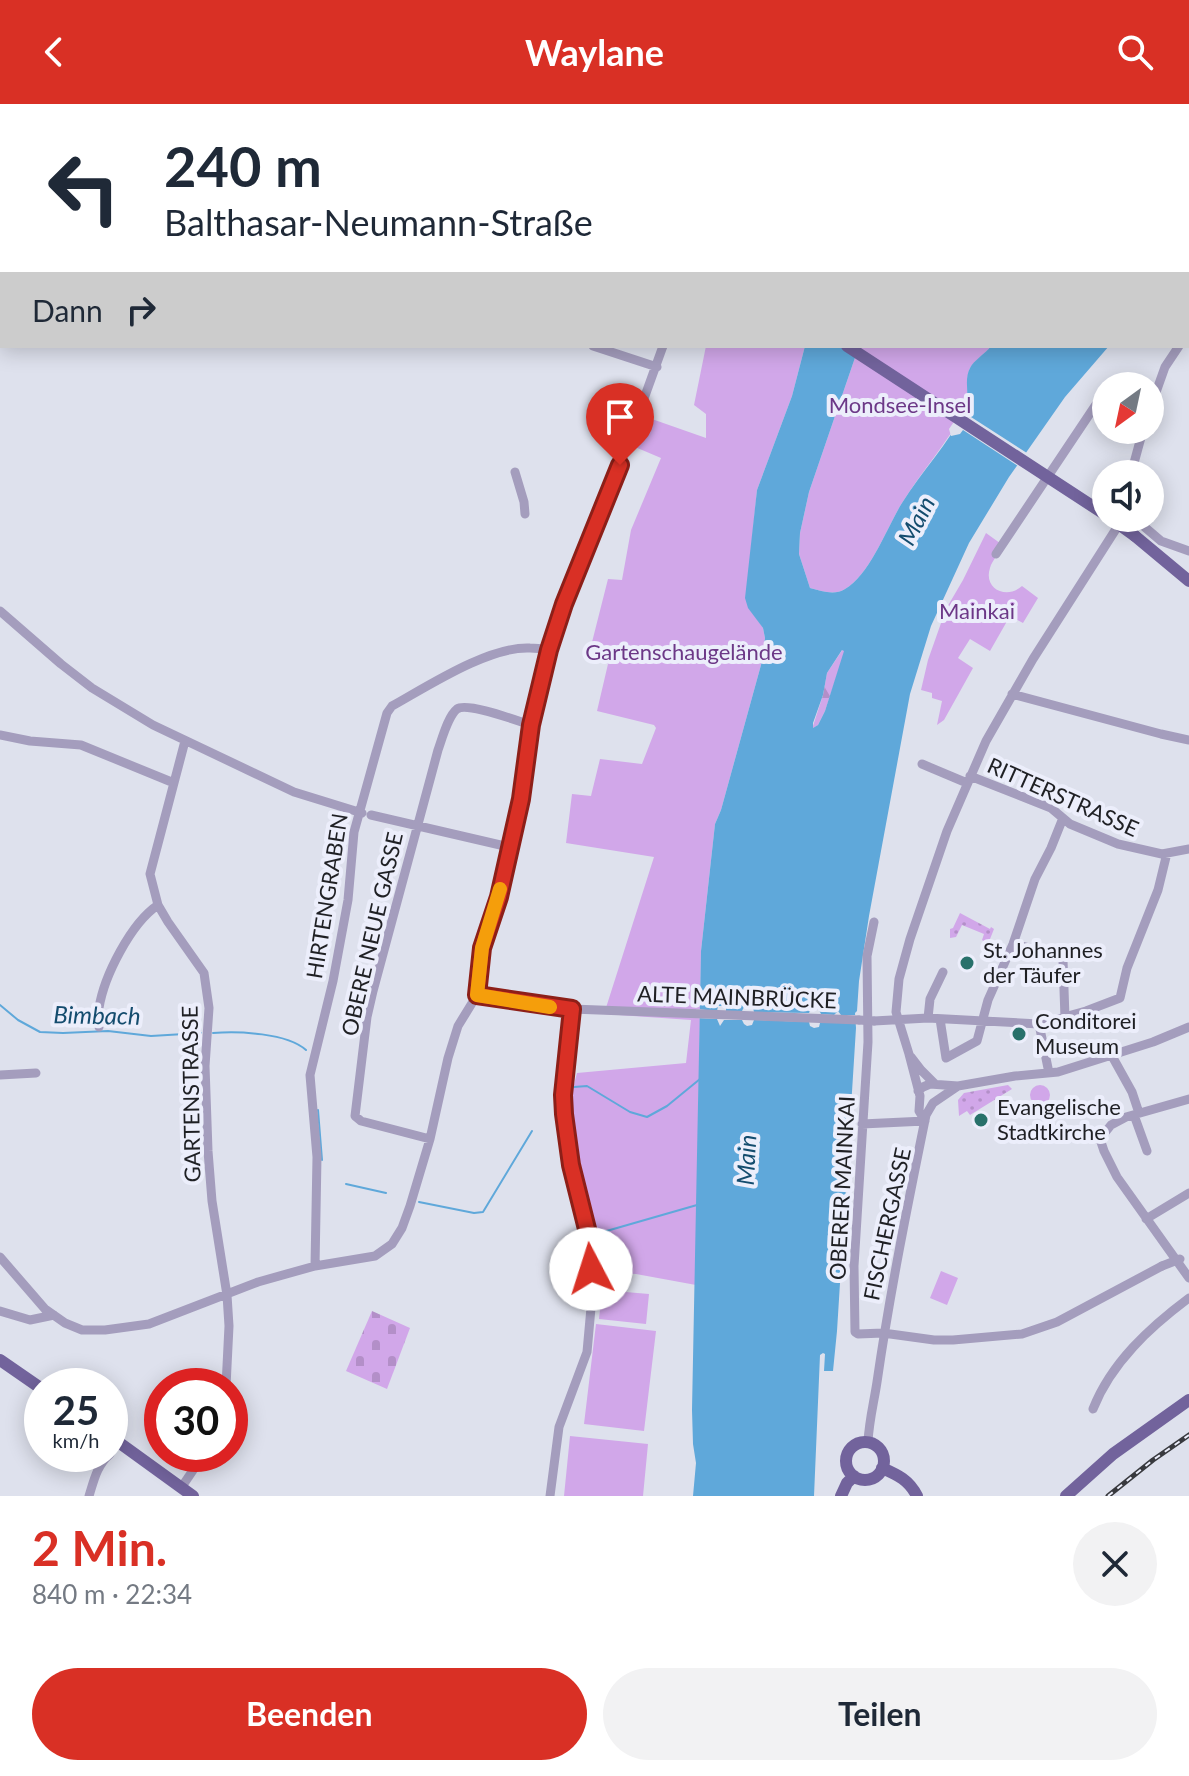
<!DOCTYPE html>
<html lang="de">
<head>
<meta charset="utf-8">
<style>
  body { margin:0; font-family:Lato,sans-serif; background:#f2f2f3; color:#1f2937; height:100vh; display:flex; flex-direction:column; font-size:30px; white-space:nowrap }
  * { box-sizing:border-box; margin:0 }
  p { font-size:26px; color:#747a83 }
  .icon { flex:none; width:44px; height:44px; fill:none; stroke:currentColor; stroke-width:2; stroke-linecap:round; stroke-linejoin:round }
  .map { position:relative; height:1392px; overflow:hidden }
  .sheet { display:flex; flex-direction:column; background:#fff; flex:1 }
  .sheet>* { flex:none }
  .top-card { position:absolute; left:0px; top:0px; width:1190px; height:244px; box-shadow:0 4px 20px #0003; background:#fff; color:#1f2937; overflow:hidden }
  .needle { width:52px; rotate:213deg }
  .controls { position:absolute; left:1092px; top:268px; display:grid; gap:16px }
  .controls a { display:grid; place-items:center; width:72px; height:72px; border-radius:50%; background:#fff; box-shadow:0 4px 20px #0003; font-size:40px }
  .speed { position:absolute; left:24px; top:1264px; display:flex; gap:16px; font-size:40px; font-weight:700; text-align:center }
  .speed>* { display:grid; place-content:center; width:104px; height:104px; border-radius:50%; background:#fff; box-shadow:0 4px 20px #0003; line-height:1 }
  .speed small { font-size:20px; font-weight:400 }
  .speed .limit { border:12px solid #d22; background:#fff; color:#111 }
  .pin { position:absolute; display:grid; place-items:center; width:68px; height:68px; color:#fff; margin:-82px -34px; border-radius:50% 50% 50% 0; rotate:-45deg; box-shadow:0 0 8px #0007 }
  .pin .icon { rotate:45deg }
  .me { position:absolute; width:88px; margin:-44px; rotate:355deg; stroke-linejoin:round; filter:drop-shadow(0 0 6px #0008) }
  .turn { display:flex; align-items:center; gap:28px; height:168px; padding:0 32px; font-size:36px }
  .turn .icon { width:104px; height:104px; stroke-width:2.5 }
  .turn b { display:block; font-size:56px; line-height:68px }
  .then { display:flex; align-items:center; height:76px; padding:0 32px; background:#0003; gap:16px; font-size:30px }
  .round { display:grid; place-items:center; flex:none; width:84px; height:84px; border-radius:42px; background:#f2f2f3 }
  .head { display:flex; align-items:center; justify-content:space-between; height:136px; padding:0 32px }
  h1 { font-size:48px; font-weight:700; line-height:60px; color:#d93025 }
  .button { display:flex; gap:16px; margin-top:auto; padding:16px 32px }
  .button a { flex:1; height:92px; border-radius:48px; background:#d93025; color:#fff; font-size:32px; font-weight:700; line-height:92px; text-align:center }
  .button a+a { background:#f2f2f3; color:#1f2937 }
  header { display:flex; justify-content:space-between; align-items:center; height:104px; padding:0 32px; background:#d93025; color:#fff; font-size:36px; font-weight:700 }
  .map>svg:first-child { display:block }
  .grass { fill:url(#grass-dots) }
  .forest { fill:url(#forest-firs) }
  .cemetery { fill:url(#cemetery-stones) }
  .green { fill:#d1a7e9 }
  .water { fill:#5fa8da; fill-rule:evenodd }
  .pier { fill:#dee1ed }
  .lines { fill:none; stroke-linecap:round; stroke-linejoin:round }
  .stream { stroke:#5fa8da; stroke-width:2 }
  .minor { stroke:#a49dbd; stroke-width:9 }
  .major { stroke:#72639c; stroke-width:12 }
  .rail-casing { stroke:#38393e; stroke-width:5 }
  .rail { stroke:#eceefb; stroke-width:2; stroke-dasharray:6; stroke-linecap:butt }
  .minor-bridge { stroke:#a49dbd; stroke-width:9 }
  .major-bridge { stroke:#72639c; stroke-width:12 }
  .route-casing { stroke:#8d1f18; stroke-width:20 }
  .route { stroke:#d93025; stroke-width:14 }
  .slow { stroke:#f59e0b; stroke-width:14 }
  .poi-dot { fill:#28716b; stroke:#eceefb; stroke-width:3 }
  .labels { text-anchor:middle; stroke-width:8; stroke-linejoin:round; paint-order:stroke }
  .park-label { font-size:22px; fill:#6c3887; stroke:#eceefb }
  .street-label { font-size:22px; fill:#1f2024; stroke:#eceefb }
  .poi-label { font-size:22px; fill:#1f2024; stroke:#eceefb; text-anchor:start }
  .water-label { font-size:24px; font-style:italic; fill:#144c6e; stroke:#eceefb }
</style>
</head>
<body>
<header><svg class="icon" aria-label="back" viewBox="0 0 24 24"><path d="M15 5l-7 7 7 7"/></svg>Waylane<svg class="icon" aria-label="search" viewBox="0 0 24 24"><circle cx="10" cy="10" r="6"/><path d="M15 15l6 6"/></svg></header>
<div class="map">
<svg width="1189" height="1392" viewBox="0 0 1189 1392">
  <defs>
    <pattern id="grass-dots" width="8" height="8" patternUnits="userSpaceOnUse" patternTransform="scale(2)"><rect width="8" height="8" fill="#d1a7e9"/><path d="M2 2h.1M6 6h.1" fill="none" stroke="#b38fc8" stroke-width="1.8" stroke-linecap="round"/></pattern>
    <pattern id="forest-firs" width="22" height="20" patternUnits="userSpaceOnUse" patternTransform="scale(2)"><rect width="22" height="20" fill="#d1a7e9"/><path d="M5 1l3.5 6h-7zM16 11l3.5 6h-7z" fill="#b38fc8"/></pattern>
    <pattern id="cemetery-stones" width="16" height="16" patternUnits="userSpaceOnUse" patternTransform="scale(2)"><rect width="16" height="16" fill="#d1a7e9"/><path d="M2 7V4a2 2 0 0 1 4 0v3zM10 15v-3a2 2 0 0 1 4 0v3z" fill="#b38fc8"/></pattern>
  </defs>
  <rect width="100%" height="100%" fill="#dee1ed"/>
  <path class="grass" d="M 960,809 L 990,825 L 991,823 L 994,825 L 988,840 L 982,836 L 984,830 L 962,821 L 956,833 L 950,834 L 950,825 L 953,824 Z
    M 1008,981 L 1012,985 L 970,1011 L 967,1007 L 959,1012 L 958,996 L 964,989 Z"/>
  <path class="forest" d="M 843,545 L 845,547 L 825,607 L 818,621 L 812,625 L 823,591 L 827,569 Z"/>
  <path class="cemetery" d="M 372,1207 L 410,1224 L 387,1285 L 346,1267 Z"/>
  <path class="green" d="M 780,0 L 915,0 L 916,2 L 787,2 Z
    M 706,242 L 805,242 L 792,292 L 757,386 L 751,447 L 757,515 L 763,524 L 765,534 L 761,561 L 721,706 L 715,720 L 701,847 L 696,1181 L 636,1170 L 601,1168 L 593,1114 L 571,1026 L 571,992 L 577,969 L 686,959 L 691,916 L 604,910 L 654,753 L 566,739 L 572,690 L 591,692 L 600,655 L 642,660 L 656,624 L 654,621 L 597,607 L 608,560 L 588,554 L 608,475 L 622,476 L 631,426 L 661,354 L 635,343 L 649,314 L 706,334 L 706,310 L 694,301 Z
    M 859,242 L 991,242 C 985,250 975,256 970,264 C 964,277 971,294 965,306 C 947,339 922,367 902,399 C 887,423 870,471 845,485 C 834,492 822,487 810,484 L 799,450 L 800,429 L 809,388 Z
    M 986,429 L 1004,442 C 1000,449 992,456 990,464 C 983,485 1007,496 1022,482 L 1038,494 L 1023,519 L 1010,512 L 990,547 L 970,535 L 958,554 L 973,564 L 944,616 L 937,621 L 942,597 L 932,594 L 932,589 L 921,586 L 928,556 L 946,505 L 963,476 Z
    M1030 991a10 10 0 1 1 20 0a10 10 0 1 1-20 0Z
    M 941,1167 L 958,1174 L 947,1201 L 930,1194 Z
    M 602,1186 L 649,1190 L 646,1220 L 599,1215 Z
    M 596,1220 L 656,1227 L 644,1327 L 584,1320 Z
    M 570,1332 L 648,1340 L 643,1392 L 564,1392 Z"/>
  <path class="water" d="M 929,0 L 1132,0 L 1125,2 L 928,2 Z
    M 805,242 L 859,242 L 809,388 L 800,429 L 799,450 L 810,484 C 822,487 834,492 845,485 C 870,471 887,423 902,399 C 922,367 948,340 965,307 C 971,294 963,277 970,264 C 974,256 985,250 991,242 L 1109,242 L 1065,293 L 1009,373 L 969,439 L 931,522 L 910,590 L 869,812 L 859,877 L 857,907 L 855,909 L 856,924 L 837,1227 L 833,1267 L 824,1267 L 825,1250 L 823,1249 L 820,1251 L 814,1392 L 693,1392 L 696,1359 L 693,1340 L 692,1306 L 701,847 L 715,720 L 721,706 L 761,561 L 765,534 L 763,524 L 748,504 L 745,494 L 757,386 L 792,292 ZM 842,546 L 844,547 L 825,607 L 818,621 L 813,624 L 813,619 L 823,591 L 827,569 Z"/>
  <path class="pier" d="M 964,303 L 968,303 L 972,306 L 971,313 L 1030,351 L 1021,364 L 963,326 L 960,330 L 951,332 L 949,325 Z
    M 748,901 L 753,904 L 754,908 L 809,909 L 811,905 L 815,904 L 819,906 L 821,910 L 834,911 L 838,907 L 841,911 L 859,911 L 859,919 L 820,919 L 819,923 L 814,924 L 810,922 L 809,918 L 754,916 L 752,921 L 747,922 L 744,920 L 742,916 L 724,916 L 720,922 L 717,915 L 696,914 L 696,905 L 717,907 L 718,902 L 726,902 L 726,907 L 742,907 L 744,903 Z"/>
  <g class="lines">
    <path class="stream" d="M 796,0 L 803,2
      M 0,901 L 18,916 L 40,928 L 63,929 L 108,927 L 151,932 L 201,929
      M 213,929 C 239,927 287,929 306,946
      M 574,983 L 587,982 L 630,1008 L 647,1013 L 667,1002 L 700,975
      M 318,1006 L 322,1056
      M 346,1080 L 386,1089
      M 419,1098 L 474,1109 L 483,1108 L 532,1027
      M 603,1128 L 697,1101"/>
    <path class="minor" d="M 1188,227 L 1189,226
      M 593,242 L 657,263
      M 1118,282 L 1127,282
      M 1150,305 L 1165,263 L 1179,242
      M 515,368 L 524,398 L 525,410
      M 1131,370 L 1143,326
      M 1134,414 L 1161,437 L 1189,447
      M 996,450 L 1101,293 L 1106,288
      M 0,507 L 61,560 L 92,584 L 153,621 L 294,688 L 362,709
      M 1012,590 L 1161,630 L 1189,636
      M 0,631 L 30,637 L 81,641 L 174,679
      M 185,637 L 150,770 L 158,801 L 168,818 L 204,869 L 209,904 L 205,962 L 208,1047 L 212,1097 L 227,1191 L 229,1222 L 226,1282
      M 922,660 L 967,679
      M 970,672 L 1051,704 L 1070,720 L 1118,740 L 1162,750 L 1189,745
      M 371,711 L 509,743
      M 874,818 L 867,852 L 868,938 L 854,1162 L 855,1228 L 858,1230 L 883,1229 L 934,1236 L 953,1236 L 1022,1230 L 1057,1218 L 1162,1162
      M 1013,840 L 1054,850 L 1063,856 L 1065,914
      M 477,891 L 572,905 L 859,916
      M 928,914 L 930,895 L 943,868
      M 940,915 L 946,954 L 977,937 L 988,896 L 1013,840 L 1035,775 L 1051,744 L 1063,714
      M 874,917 L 928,914 L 1039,920 L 1086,907 L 1120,894 L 1127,864 L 1158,786 L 1167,749
      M 1039,920 L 1049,969
      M 99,923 C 99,917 98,910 99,904 C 104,872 131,819 158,801
      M 1112,952 L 1132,988 L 1139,1009
      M 911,953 L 921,966 L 935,980
      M 0,971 L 36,969
      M 918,987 L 923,983 L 930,980 L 958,982 L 1015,972 L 1058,968 L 1153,938 L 1189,923
      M 1189,995 L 1126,1013 L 1111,1021 L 1103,1031 L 1101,1038 L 1104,1047 L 1117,1073 L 1189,1174
      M 1134,1011 L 1147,1047
      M 925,1017 L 919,1007 L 920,992 L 909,950 L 896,908 L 899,875 L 910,835 L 947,727 L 986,637 L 1033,555 L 1123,414
      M 862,1020 L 925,1017
      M 430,1035 L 361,1017 L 355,1012 L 367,913 L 373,887 L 438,646 C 442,635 448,612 457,605 C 467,598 518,617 531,621
      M 1146,1115 L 1189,1089
      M 0,1153 L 45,1205 L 65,1219 L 82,1226 L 105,1226 L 149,1220 L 258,1178 L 315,1162 L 375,1152 L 392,1140 L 402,1124 L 410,1102 L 430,1035 L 448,954 L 458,922 L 477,891 L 482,844 L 499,793 L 521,695 L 529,635 L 549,546 L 564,500 L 620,361 L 663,242
      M 315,1162 L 317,1053 L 310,971 L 333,877 L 348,796 L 354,728 L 387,609 L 392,602 C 428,582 489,542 530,544 C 537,544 543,545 549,546
      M 0,1207 L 30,1216 L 54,1211
      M 1093,1305 C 1111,1259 1150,1223 1189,1194
      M 868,1338 C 869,1317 874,1298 877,1278 C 890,1188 908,1099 926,1011 L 933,999 L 958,982
      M 181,1384 L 204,1350
      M 89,1392 C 94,1376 97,1361 110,1350
      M 550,1392 L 559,1323 L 587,1248 L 593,1182 L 592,1145 L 571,1061 L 566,1028 L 563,991 L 572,905"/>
    <path class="major" d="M 672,0 L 673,2
      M 255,2 L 258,0
      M 0,145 L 2,144
      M 1135,432 L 1189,477
      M 0,1256 L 42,1285
      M 110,1332 L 193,1392
      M846 1357a19 19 0 1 1 38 0a19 19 0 1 1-38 0Z
      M 882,1364 C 898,1371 909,1376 917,1392
      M 841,1392 L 847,1379 L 854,1372
      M 1066,1392 L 1113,1350 L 1189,1296"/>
    <g class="rail-casing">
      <path id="rail" d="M 1108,1392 L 1153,1356 L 1189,1331"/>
    </g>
    <use href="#rail" class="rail"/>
    <path class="minor-bridge" d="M 859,916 L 874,917
      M 1162,1162 L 1180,1155"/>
    <path class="major-bridge" d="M 847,242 L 1106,411
      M 1110,414 L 1135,432"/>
  </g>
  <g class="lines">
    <g class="route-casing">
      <path id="route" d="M 591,1165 L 592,1145 L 571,1061 L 564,1010 L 563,991 L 572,905 L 477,891 L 482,844 L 499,793 L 521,695 L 531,621 L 549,546 L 564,500 L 620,361"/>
    </g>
    <use href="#route" class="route"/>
    <path class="slow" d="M 500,785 L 482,844 L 477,891 L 550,903"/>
  </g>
  <g class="poi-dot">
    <circle cx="967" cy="859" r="8"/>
    <circle cx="1019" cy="930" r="8"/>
    <circle cx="981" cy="1016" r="8"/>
  </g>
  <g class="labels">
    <g class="park-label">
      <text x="900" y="309">Mondsee-Insel</text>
      <text x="977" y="515">Mainkai</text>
      <text x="684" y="556">Gartenschaugelände</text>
    </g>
    <g class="street-label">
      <text transform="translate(1063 693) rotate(24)" y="8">RITTERSTRASSE</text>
      <text transform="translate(327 792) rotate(-81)" y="8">HIRTENGRABEN</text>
      <text transform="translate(372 830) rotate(-77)" y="8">OBERE NEUE GASSE</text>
      <text transform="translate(737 893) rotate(2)" y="8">ALTE MAINBRÜCKE</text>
      <text transform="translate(191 990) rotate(-91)" y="8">GARTENSTRASSE</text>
      <text transform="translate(842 1084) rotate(-87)" y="8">OBERER MAINKAI</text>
      <text transform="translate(887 1120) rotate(-78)" y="8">FISCHERGASSE</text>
    </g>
    <g class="poi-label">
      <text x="983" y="854">St. Johannes<tspan x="983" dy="25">der Täufer</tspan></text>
      <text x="1035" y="925">Conditorei<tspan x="1035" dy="25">Museum</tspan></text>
      <text x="997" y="1011">Evangelische<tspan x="997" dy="25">Stadtkirche</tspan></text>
    </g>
    <g class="water-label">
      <text transform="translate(917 417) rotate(-63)" y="8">Main</text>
      <text transform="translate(97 912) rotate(1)" y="8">Bimbach</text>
      <text transform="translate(747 1056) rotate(-87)" y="8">Main</text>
    </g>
  </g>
</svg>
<div class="controls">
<a><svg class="needle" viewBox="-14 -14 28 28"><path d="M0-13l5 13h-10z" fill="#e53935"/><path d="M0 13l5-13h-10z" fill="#747a83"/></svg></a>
<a><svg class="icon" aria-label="sound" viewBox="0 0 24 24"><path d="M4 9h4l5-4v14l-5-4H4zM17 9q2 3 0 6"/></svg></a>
</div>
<div class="speed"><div>25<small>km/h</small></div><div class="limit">30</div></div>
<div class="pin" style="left:620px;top:361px;background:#d93025"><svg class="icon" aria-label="arrive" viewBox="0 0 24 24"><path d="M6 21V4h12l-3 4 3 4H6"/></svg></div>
<svg class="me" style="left:591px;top:1165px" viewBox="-20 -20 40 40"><circle r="19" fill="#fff"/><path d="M0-13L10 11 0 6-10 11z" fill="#d93025"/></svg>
<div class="top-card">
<div class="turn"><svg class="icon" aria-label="left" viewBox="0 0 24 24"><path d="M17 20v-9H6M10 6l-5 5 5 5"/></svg><div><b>240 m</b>Balthasar-Neumann-Straße</div></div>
<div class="then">Dann<svg class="icon" aria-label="right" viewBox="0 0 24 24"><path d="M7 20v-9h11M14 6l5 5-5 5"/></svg></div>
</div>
</div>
<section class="sheet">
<div class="head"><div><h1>2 Min.</h1><p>840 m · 22:34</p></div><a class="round"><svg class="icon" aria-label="close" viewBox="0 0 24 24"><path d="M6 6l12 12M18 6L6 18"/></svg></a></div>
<div class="button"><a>Beenden</a><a>Teilen</a></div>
</section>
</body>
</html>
